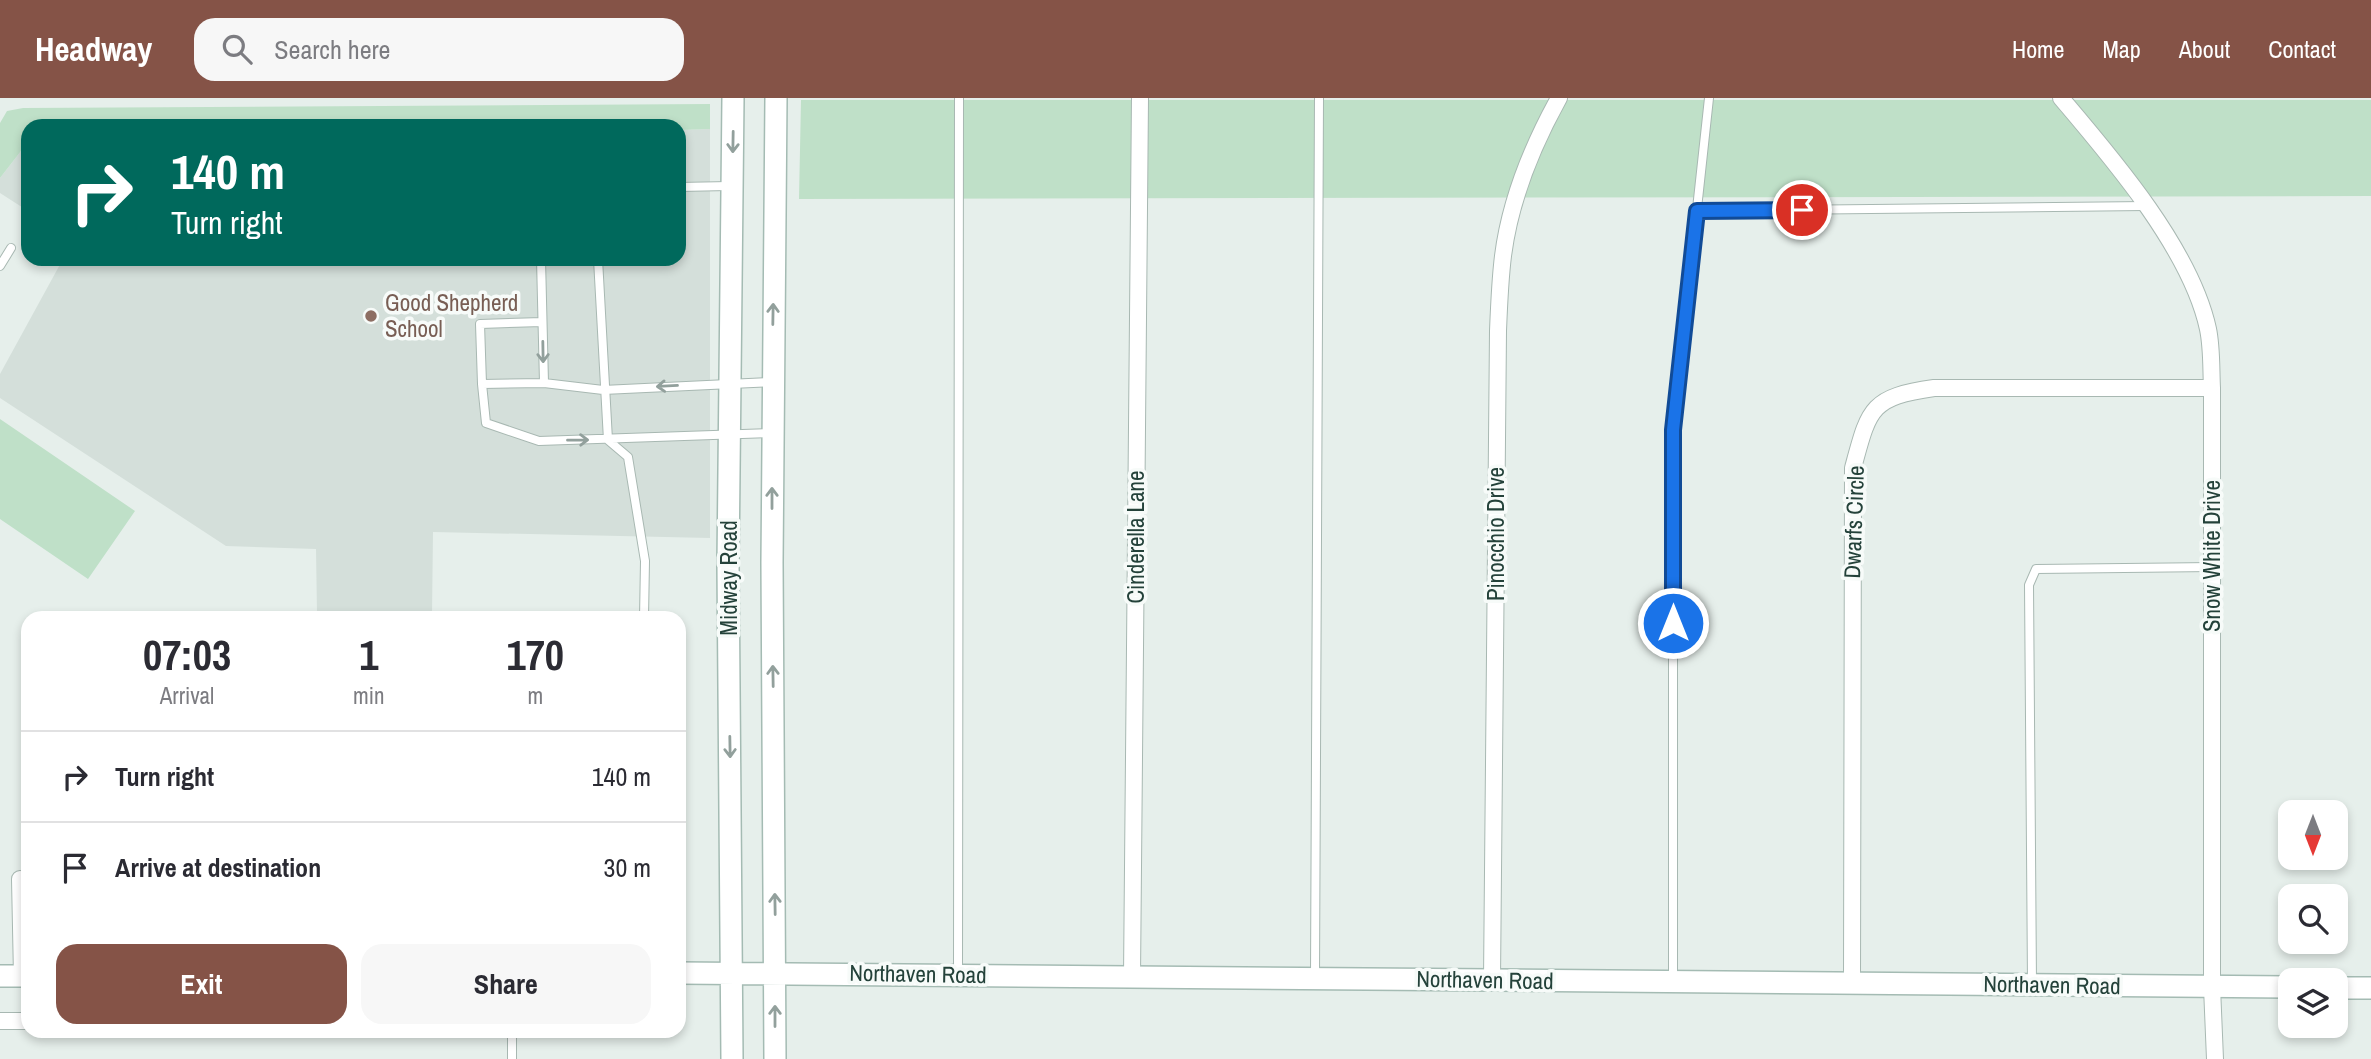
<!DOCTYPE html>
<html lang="en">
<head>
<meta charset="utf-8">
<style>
  body { margin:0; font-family:"Archivo Narrow",sans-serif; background:#f7f7f7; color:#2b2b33; height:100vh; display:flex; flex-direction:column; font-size:26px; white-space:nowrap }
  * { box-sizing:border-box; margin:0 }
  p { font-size:23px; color:#7c7c81 }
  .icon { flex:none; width:38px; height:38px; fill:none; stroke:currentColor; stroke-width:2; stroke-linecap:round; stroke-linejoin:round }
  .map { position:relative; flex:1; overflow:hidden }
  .details { position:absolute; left:21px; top:513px; width:665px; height:427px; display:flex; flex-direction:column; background:#fff; border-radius:21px; box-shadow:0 4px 10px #0003 }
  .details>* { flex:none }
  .hud { position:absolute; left:21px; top:21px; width:665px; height:147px; border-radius:21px; box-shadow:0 4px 10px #0003; background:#00695c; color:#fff; overflow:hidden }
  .needle { width:46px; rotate:180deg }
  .tools { position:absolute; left:2278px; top:702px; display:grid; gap:14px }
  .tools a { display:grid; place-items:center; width:70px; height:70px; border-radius:14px; background:#fff; box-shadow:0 4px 10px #0003; font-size:35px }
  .pin { position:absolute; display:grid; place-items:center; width:60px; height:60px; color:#fff; margin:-30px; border:4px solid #fff; border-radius:50%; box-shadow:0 2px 7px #0007 }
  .me { position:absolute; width:77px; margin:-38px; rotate:0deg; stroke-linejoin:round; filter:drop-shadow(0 0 5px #0008) }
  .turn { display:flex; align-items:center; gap:24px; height:147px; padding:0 35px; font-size:32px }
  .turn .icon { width:91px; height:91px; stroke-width:2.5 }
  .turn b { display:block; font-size:49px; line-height:60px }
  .eta { display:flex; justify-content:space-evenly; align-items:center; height:119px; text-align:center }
  .eta b { font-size:42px; font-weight:700; line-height:49px }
  .primary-button { display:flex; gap:14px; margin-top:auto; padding:14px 35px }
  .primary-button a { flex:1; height:80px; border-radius:21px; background:#855347; color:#fff; font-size:28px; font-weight:700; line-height:80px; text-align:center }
  .primary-button a+a { background:#f7f7f7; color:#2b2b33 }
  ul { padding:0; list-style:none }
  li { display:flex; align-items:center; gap:21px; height:91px; padding:0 35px; border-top:2px solid #e1e1e2 }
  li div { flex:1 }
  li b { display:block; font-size:26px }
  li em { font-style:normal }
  header { display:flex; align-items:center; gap:42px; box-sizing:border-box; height:98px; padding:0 35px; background:#855347; color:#fff }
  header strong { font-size:33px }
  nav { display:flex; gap:38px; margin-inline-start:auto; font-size:24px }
  .search { width:490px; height:63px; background:#f7f7f7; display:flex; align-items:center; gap:18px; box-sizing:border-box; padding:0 24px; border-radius:21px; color:#7c7c81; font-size:26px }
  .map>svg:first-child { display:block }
  .built { fill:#d4dfda }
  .green { fill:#bfe0c8 }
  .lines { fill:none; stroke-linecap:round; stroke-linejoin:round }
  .lane-casing { stroke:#a8b8b2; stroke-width:10 }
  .street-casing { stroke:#a8b8b2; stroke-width:18 }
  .secondary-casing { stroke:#a4bbb3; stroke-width:24 }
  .lane { stroke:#fff; stroke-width:8 }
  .street { stroke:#fff; stroke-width:16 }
  .secondary { stroke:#fff; stroke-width:21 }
  .oneway { stroke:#92a09c }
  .route-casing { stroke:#114b97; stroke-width:18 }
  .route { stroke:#1a73e8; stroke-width:12 }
  .education-dot { fill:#8d6e63; stroke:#f7fbf9; stroke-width:2.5 }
  .labels { text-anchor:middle; stroke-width:7; stroke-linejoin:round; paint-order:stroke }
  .education-label { font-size:23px; fill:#785e54; stroke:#f7fbf9; text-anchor:start }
  .street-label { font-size:23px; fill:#24423a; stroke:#f7fbf9 }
</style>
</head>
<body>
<header>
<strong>Headway</strong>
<div class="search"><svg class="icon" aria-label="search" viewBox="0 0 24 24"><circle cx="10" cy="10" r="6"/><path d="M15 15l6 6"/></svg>Search here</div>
<nav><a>Home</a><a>Map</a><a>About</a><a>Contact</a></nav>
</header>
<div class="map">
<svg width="2371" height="961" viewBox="0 0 2371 961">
  <rect width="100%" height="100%" fill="#e6efeb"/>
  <path class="built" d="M 710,31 L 710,440 L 433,434 L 432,516 L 317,515 L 316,451 L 226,448 L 0,300 L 0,276 L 63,161 L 679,161 L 679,32 Z
    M 28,44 L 28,113 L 0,95 L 0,80 Z"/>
  <path class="green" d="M 801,2 L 2371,2 L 2371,98 L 799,101 Z
    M 710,6 L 710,31 L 679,32 L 679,28 L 28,28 L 28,44 L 0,80 L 0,25 L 7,13 L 23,10 Z
    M 0,321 L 135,413 L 88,481 L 0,421 Z"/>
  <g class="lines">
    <g class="lane-casing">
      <path id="lane" d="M 679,89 L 729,88
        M 1697,113 L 2146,108
        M 541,161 L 544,285 L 482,286 L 486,325 L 539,343 L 772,335
        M 598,161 L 608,342 L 628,359 L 645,463 L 644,520
        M 0,168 L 11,150
        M 544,285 L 603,292 L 772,284
        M 482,286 L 480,226 L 542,224
        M 958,876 L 959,0
        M 1315,879 L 1319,0
        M 1673,883 L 1673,332 L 1709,0
        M 2032,885 L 2029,487 L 2036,471 L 2213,469
        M 512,961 L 512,933"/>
    </g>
    <g class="street-casing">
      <path id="street" d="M 2061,0 C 2113,61 2191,152 2208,231 C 2212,250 2211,271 2212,290 L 2212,889 L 2215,961
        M 20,781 L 22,878
        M 1132,879 L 1140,0
        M 1492,882 L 1498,233 C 1499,208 1500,182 1503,158 C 1510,103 1533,47 1559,0
        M 1852,885 L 1853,370 C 1869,311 1870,299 1934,290 L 2212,290
        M 0,923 L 28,923"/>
    </g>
    <g class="secondary-casing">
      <path id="secondary" d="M 679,875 L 2291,889
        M 0,878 L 28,878
        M 2336,890 L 2371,890
        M 732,961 L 728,466 L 733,0
        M 775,961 L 772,465 L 776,0"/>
    </g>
    <use href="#lane" class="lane"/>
    <use href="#street" class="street"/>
    <use href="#secondary" class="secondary"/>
  </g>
  <defs><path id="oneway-shaft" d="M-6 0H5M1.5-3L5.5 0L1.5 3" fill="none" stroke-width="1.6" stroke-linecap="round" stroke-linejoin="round" transform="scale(1.75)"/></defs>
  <g class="oneway">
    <use href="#oneway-shaft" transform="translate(733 44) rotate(91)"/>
    <use href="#oneway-shaft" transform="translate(773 216) rotate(-89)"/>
    <use href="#oneway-shaft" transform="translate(543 254) rotate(89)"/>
    <use href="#oneway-shaft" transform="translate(667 288) rotate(177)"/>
    <use href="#oneway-shaft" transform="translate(578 342) rotate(-1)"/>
    <use href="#oneway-shaft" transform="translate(772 400) rotate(-90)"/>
    <use href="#oneway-shaft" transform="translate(773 578) rotate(-91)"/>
    <use href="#oneway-shaft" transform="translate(730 649) rotate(89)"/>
    <use href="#oneway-shaft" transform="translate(775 806) rotate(-91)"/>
    <use href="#oneway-shaft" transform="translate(775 918) rotate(-90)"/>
  </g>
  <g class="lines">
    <g class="route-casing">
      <path id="route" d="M 1673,525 L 1673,332 L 1697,113 L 1802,112"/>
    </g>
    <use href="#route" class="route"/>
  </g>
  <circle class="education-dot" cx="371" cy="218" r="7"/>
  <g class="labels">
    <g class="education-label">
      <text x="385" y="213">Good Shepherd<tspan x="385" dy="26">School</tspan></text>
    </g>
    <g class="street-label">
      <text transform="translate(1854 424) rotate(-88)" y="8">Dwarfs Circle</text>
      <text transform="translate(1496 436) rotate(-90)" y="8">Pinocchio Drive</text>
      <text transform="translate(1136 439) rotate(-90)" y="8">Cinderella Lane</text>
      <text transform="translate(2212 458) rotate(-90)" y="8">Snow White Drive</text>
      <text transform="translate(729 480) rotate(-90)" y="8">Midway Road</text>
      <text transform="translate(918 876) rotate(1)" y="8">Northaven Road</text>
      <text transform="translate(1485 882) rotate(1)" y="8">Northaven Road</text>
      <text transform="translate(2052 887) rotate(1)" y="8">Northaven Road</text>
    </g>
  </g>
</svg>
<div class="tools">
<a><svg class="needle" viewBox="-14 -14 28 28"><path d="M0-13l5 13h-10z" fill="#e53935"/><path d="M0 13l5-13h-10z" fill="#7c7c81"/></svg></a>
<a><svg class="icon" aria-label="search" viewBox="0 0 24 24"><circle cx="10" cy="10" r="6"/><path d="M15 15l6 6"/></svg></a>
<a><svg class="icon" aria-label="layers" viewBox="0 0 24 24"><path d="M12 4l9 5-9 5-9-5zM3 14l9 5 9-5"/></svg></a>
</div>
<div class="pin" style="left:1802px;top:112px;background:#d93025"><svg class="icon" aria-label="arrive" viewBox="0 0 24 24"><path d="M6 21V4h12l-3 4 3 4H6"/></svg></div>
<svg class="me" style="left:1673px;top:525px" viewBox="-20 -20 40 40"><circle r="17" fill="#1a73e8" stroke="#fff" stroke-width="3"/><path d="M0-11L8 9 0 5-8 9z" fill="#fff"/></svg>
<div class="hud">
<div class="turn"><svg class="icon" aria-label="right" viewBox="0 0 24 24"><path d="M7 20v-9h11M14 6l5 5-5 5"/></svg><div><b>140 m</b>Turn right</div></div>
</div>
<section class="details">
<div class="eta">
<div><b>07:03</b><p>Arrival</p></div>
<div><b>1</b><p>min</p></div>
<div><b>170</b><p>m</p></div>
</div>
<ul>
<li><svg class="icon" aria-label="right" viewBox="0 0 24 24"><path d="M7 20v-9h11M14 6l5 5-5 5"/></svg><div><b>Turn right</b></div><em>140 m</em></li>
<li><svg class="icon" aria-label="arrive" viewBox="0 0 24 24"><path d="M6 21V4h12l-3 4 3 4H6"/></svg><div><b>Arrive at destination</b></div><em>30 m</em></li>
</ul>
<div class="primary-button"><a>Exit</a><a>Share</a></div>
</section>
</div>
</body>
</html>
